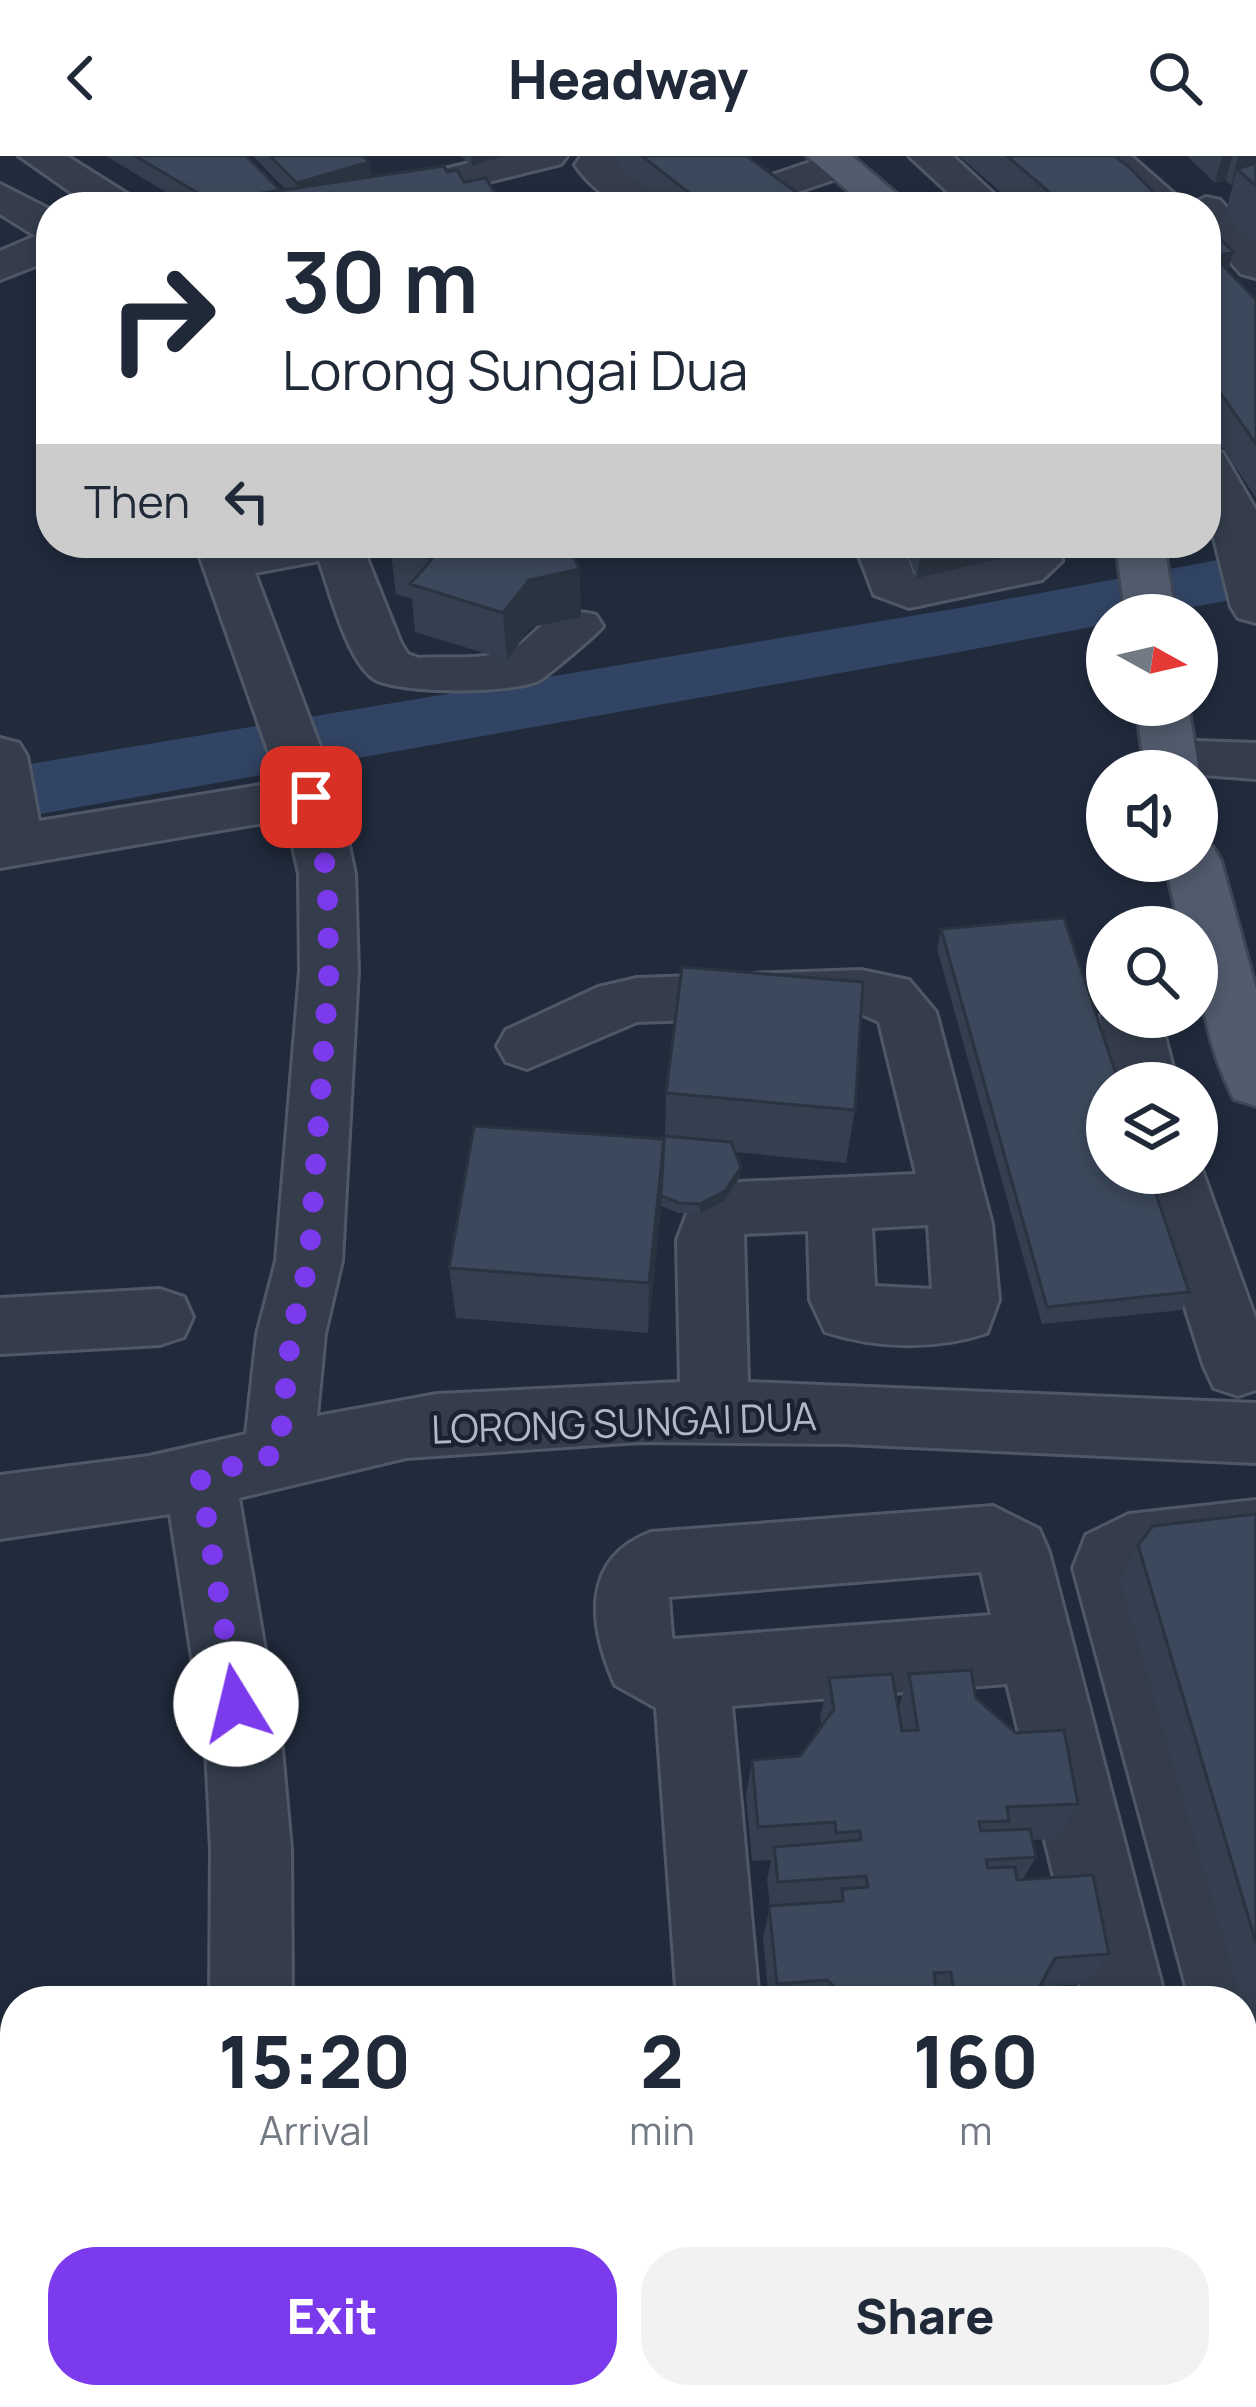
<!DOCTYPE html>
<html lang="en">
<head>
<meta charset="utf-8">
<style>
  body { margin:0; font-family:Manrope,sans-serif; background:#f2f2f3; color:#1f2937; height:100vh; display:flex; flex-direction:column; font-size:45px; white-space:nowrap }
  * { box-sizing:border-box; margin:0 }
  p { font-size:39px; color:#747a83 }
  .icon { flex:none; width:66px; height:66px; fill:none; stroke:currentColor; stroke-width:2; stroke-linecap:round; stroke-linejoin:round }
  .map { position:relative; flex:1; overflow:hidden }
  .panel { position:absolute; left:0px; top:1830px; width:1257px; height:423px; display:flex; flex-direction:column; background:#fff; border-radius:48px 48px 0 0; box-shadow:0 6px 18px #0003 }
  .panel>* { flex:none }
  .banner { position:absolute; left:36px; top:36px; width:1185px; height:366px; border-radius:48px; box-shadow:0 6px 18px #0003; background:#fff; color:#1f2937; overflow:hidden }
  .needle { width:78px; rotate:98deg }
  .fabs { position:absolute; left:1086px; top:438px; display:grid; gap:24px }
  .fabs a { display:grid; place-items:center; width:132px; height:132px; border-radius:50%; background:#fff; box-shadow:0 6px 18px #0003; font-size:60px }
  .pin { position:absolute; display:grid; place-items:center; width:102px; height:102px; color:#fff; margin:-51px; border-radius:24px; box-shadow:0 6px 18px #0006 }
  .me { position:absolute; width:132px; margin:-66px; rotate:351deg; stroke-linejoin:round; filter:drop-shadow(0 0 9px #0008) }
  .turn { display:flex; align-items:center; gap:42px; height:252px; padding:0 48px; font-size:54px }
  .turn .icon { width:156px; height:156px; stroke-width:2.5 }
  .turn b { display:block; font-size:84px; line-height:102px }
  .then { display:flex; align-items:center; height:114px; padding:0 48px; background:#0003; gap:24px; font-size:45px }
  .eta { display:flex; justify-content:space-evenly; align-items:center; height:204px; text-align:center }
  .eta b { font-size:72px; font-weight:800; line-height:84px }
  .action { display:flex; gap:24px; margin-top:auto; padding:24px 48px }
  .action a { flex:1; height:138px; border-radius:48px; background:#7c3aed; color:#fff; font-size:48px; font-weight:800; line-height:138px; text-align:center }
  .action a+a { background:#f2f2f3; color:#1f2937 }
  header { display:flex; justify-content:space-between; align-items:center; height:156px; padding:0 48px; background:#fff; font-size:54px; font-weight:800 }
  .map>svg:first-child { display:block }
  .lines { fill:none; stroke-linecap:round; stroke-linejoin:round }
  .river { fill:#314463; fill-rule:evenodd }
  .minor-casing { stroke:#505867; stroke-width:6 }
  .major-casing { stroke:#3e4655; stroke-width:6 }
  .minor { fill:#353d4c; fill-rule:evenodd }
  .major { fill:#525c6d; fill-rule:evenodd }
  .wall { fill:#343f4f }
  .shaded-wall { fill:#2a3340 }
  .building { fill:#3c495c; stroke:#2a3340; stroke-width:3 }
  .route { stroke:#7c3aed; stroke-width:21; stroke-dasharray:0 37.8 }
  .labels { text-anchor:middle; stroke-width:9; stroke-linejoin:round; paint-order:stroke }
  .street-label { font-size:39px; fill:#b0b8c8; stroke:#1a2231 }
</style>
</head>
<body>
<header><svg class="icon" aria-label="back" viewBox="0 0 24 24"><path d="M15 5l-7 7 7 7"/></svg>Headway<svg class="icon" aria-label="search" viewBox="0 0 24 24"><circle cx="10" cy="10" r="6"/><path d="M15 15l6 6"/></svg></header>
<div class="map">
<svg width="1256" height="2251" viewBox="0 0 1256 2251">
  <rect width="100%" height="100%" fill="#212b3c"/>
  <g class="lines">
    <path class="river" d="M 1256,397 L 1256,439 L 1152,459 L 1107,459 L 1107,468 L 959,496 L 0,665 L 0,613 L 959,452 Z"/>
    <g class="minor-casing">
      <path id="minor" d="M 19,0 L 67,0 L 134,42 L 140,51 L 92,51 Z
        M 498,0 L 567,0 L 561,8 L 388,51 L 318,51 L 324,42 Z
        M 581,0 L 634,0 L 621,10 L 667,51 C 626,51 601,46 575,9 Z
        M 828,0 L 854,1 L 860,9 L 854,17 L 774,44 L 760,41 L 754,32 L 760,23 Z
        M 909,0 L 953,0 L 1008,51 L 964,51 Z
        M 1087,0 L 1131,0 L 1188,50 L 1206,41 L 1220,44 L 1256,84 L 1256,122 L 1241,118 L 1206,78 L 1206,51 L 1143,51 Z
        M 0,28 L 51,54 L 51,104 L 0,124 L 0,95 L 35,80 L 0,58 Z
        M 1206,293 L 1223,297 L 1256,354 L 1256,467 L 1238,462 L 1231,451 L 1206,350 Z
        M 195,387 L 361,387 L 401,487 L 408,498 L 419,502 C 445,500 479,504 505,496 C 538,487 542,444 596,459 L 603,470 C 599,477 548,519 540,524 C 515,538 398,538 374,523 C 347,505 330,435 319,405 L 255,417 L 339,641 L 355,718 L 358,815 L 342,1105 L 325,1178 L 317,1260 L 437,1238 L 680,1226 L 677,1084 L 692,1044 L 737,1026 L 916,1018 L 879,866 L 861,858 L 637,866 L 527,913 L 506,906 L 497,890 L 506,874 L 598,831 L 637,822 L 861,814 L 909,824 L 936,856 L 992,1068 L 999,1144 L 987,1177 C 937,1194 876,1193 825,1176 L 810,1144 L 808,1075 L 744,1078 L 748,1226 L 1256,1247 L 1256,1307 L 846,1288 L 641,1286 L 406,1302 L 239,1342 L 282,1593 L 291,1693 L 292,1845 L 210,1845 L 211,1693 L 206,1593 L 170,1358 L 0,1383 L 0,1319 L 149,1300 L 246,1278 L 257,1178 L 276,1105 L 300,815 L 299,718 L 287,663 L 0,712 L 0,582 L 19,587 L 27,600 L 39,665 L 279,626 ZM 928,1069 L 932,1133 L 875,1130 L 872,1072 Z
        M 854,387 L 902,387 L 914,419 L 1010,401 L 1014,387 L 1062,387 L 1062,405 L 1042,424 L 909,452 L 874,439 Z
        M 1169,584 L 1256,587 L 1256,623 L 1150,615 L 1142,602 L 1150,589 Z
        M 1107,848 L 1107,861 L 1160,861 L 1177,927 L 1115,927 L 1100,861 Z
        M 1197,1000 L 1256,1164 L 1256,1234 L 1238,1240 L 1214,1232 L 1204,1211 L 1142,1017 L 1197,1017 Z
        M 160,1133 L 184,1141 L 193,1161 L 184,1181 L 160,1189 L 0,1198 L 0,1142 Z
        M 1256,1344 L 1256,1408 L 1148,1421 L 1256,1789 L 1256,1976 L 1242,1971 L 1242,1845 L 1190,1845 L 1073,1412 L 1086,1379 L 1129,1358 Z
        M 993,1350 L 1039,1373 L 1049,1396 L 1166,1845 L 1084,1845 L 1007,1528 L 732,1550 L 759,1845 L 677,1845 L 656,1552 L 615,1529 C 589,1470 580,1403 651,1376 ZM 981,1416 L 991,1459 L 673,1483 L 672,1479 L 669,1441 Z
        M 1242,2209 L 1256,2251 L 1164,2251 L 1162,2238 L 1242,2238 Z
        M 204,2238 L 296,2238 L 296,2251 L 204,2251 Z"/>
    </g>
    <g class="major-casing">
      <path id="major" d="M 807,0 L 852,0 L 912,51 L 867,51 Z
        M 1116,387 L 1164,387 L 1175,459 L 1125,459 Z
        M 1136,549 L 1188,549 L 1199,615 L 1197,618 L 1145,615 Z
        M 1197,686 L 1213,691 L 1221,705 L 1256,833 L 1256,950 L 1234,943 C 1206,889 1197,831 1197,771 L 1179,771 L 1165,705 L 1197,705 Z"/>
    </g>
    <use href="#minor" class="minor"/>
    <use href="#major" class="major"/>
  </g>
  <path class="wall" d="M 106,0 L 246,0 L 281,35 L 286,34 L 253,0 L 363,0 L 369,6 L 371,21 L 447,16 L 502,49 L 502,51 L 191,51 Z
    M 461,0 L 504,0 L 472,10 Z
    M 618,0 L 747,0 L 816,51 L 669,51 L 618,10 Z
    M 959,0 L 1115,0 L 1168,51 L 1018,51 Z
    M 1187,0 L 1256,0 L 1256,88 L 1225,59 L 1233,28 L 1231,29 L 1226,25 L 1215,27 Z
    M 1206,79 L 1233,96 L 1228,115 L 1256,144 L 1256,342 L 1206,267 Z
    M 393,387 L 581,461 L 531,471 L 507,504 L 415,476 L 412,443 L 396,438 L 390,390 Z
    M 903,387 L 1018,387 L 1016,399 L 917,422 Z
    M 941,773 L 1189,1136 L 1182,1154 L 1042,1168 L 937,793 Z
    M 666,937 L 855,954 L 846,1007 L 735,996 L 740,1021 L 724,1045 L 700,1057 L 678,1057 L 661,1050 L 648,1177 L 456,1162 L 449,1112 L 665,980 Z
    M 1256,1358 L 1256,1896 L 1120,1424 L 1138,1389 Z
    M 909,1518 L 976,1542 L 1078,1648 L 1057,1683 L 1032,1684 L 1036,1701 L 1023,1723 L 1109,1798 L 1086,1828 L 1040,1831 L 1032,1845 L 769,1845 L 763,1782 L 770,1750 L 767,1724 L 771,1704 L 752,1705 L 746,1640 L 752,1604 L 800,1600 L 822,1570 L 820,1561 L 829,1522 L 898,1554 Z"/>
  <path class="shaded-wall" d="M 471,0 L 504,0 L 472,10 Z
    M 1222,0 L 1232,0 L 1226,25 L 1215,27 Z
    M 1238,0 L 1256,0 L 1256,21 L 1237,13 L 1233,28 L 1231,29 Z
    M 369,6 L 371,27 L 300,48 L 297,27 Z
    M 1233,96 L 1223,133 L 1214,100 Z
    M 943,387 L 1018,387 L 1016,399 L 917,422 L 921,392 Z
    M 580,413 L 581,461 L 531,471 L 507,504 L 503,457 L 529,424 Z
    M 664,983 L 662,1040 L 648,1177 L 649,1127 Z
    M 741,1011 L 740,1021 L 724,1045 L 700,1057 L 700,1048 Z"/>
  <path class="building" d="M 135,0 L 246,0 L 281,35 L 256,38 L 257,43 L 240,46 L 240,51 L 222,51 Z
    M 270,0 L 363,0 L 369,6 L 297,27 Z
    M 642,0 L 747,0 L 816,51 L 707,51 Z
    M 1007,0 L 1115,0 L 1129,11 L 1168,51 L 1062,51 L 1047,34 Z
    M 1256,7 L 1256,30 L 1237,13 Z
    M 444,10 L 447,16 L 457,14 L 464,26 L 486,22 L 502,49 L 486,51 L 243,51 L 240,46 L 259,42 L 256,38 Z
    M 1215,77 L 1233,96 L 1214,100 L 1256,144 L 1256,288 L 1206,216 L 1206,79 Z
    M 393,387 L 566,387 L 580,413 L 529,424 L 503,457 L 410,428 L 432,403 L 390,390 Z
    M 919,387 L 943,387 L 921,392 Z
    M 1064,762 L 1119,927 L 1107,927 L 1107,1017 L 1149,1017 L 1189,1136 L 1047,1151 L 941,773 Z
    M 682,811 L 863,826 L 855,954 L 666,937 Z
    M 474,970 L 664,983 L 649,1127 L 449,1112 Z
    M 665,980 L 731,986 L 741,1011 L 725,1035 L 700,1048 L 679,1047 L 661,1040 L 664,983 L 660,983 Z
    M 1256,1358 L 1256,1787 L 1138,1389 L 1153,1370 Z
    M 971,1514 L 976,1542 L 1016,1577 L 1064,1574 L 1078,1648 L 1007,1651 L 1009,1665 L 979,1666 L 981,1675 L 1030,1673 L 1036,1701 L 986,1704 L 988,1712 L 1015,1711 L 1017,1724 L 1093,1719 L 1109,1798 L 1055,1802 L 1032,1845 L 955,1845 L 951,1816 L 934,1817 L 938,1845 L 850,1845 L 827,1824 L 777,1828 L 769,1750 L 843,1745 L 842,1733 L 868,1731 L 866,1720 L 778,1726 L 774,1691 L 861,1684 L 860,1675 L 836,1677 L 835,1666 L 758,1671 L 752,1604 L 800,1600 L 834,1553 L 829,1522 L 892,1518 L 902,1575 L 918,1574 L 909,1518 Z
    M 774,2238 L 1123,2238 L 1126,2251 L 776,2251 Z"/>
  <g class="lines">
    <path class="route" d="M 236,1548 L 200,1320 L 279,1297 L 291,1178 L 309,1105 L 329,815 L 327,718 L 311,641"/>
  </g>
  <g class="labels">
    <g class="street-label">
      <text transform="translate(624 1267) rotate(-2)" y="14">LORONG SUNGAI DUA</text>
    </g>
  </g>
</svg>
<div class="fabs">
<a><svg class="needle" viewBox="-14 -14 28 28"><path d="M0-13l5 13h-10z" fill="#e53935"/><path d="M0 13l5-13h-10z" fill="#747a83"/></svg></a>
<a><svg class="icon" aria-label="sound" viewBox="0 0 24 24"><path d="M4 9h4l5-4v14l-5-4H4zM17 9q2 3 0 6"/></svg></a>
<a><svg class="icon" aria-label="search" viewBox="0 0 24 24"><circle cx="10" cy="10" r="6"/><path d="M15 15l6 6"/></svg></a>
<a><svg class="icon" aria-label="layers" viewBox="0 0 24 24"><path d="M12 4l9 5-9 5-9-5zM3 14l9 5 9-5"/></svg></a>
</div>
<div class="pin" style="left:311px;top:641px;background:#d93025"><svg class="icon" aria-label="arrive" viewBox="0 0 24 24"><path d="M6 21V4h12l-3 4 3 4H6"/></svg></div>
<svg class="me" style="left:236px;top:1548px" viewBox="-20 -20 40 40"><circle r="19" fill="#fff"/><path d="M0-13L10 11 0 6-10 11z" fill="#7c3aed"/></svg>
<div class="banner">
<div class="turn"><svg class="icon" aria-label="right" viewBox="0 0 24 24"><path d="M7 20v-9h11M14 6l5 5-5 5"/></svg><div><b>30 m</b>Lorong Sungai Dua</div></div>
<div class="then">Then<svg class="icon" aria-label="left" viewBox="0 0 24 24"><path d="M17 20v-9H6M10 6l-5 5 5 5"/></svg></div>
</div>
<section class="panel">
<div class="eta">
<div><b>15:20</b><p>Arrival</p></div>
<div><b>2</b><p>min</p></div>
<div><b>160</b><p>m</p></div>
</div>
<div class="action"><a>Exit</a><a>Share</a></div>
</section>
</div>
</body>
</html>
